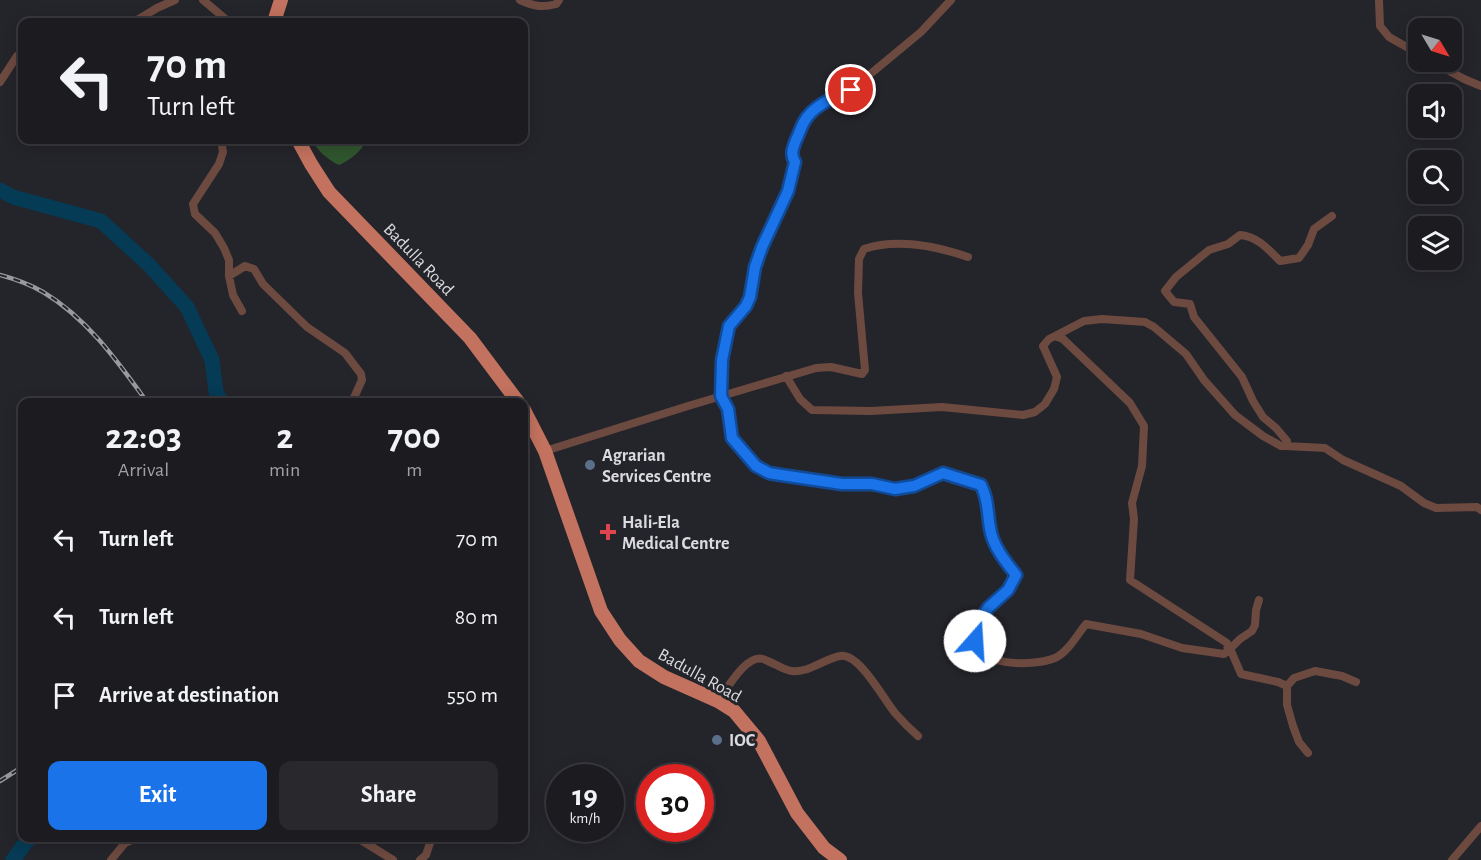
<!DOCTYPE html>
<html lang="en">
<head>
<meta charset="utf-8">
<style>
  body { margin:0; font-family:"Alegreya Sans",sans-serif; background:#28282d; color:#f1f3f6; height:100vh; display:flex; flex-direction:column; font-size:22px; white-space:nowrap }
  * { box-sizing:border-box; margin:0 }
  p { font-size:20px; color:#a0a1a5 }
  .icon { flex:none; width:33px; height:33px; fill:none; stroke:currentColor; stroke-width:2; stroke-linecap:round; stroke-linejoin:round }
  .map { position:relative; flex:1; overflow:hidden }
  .panel { position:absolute; left:18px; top:398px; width:510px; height:444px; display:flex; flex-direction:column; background:#1b1b20; border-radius:12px; box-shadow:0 3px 15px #0003,0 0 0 2px #39393e }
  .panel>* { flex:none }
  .guide { position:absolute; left:18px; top:18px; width:510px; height:126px; border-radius:12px; box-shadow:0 3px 15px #0003,0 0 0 2px #39393e; background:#1b1b20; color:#f1f3f6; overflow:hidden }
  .needle { width:39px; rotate:128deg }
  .controls { position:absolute; left:1408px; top:18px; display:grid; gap:12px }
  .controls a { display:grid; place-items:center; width:54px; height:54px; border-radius:12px; background:#1b1b20; box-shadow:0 3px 15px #0003,0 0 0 2px #39393e; font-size:30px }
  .speed { position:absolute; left:546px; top:764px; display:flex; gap:12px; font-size:30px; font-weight:700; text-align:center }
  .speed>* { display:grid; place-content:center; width:78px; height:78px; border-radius:50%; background:#1b1b20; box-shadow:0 3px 15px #0003,0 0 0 2px #39393e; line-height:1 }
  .speed small { font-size:15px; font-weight:400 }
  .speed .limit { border:9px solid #d22; background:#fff; color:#111 }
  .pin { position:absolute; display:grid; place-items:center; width:51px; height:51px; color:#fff; margin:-26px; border:3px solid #fff; border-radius:50%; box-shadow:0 2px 6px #0007 }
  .me { position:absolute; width:66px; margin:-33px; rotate:19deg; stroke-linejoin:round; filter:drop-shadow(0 0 4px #0008) }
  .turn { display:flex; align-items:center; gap:21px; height:126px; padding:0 30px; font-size:27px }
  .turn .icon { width:78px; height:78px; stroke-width:2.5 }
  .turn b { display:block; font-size:42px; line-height:51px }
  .eta { display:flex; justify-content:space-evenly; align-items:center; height:102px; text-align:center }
  .eta b { font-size:36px; font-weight:600; line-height:42px }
  .button { display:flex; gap:12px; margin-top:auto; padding:12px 30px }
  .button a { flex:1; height:69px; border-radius:12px; background:#1a73e8; color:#fff; font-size:24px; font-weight:600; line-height:69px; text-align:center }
  .button a+a { background:#28282d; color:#f1f3f6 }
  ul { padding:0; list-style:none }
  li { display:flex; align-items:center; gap:18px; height:78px; padding:0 30px }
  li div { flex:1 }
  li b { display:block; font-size:22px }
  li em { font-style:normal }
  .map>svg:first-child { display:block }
  .green { fill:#30562e }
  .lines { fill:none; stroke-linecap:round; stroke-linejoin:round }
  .river { stroke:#053b55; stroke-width:15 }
  .minor { stroke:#6d4a40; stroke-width:8 }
  .trunk { stroke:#c2725e; stroke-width:14 }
  .rail-casing { stroke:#99999f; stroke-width:4.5 }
  .rail { stroke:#24242b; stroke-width:2; stroke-dasharray:7; stroke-linecap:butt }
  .route-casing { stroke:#114b97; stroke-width:15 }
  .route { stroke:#1a73e8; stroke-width:10 }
  .service-dot { fill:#5c6f8a; stroke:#24242b; stroke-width:2 }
  .health-dot { fill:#e0444e; stroke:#24242b; stroke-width:2 }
  .labels { text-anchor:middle; stroke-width:6; stroke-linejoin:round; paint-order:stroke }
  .street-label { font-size:18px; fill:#dadadf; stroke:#24242b }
  .poi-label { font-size:18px; font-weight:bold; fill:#dadadf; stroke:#24242b; text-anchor:start }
</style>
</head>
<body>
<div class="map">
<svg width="1481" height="860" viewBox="0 0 1481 860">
  <rect width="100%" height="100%" fill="#24242b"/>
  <path class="green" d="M 311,140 L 367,140 C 360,152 352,159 339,165 C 326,159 319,151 311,140 Z"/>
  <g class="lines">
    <path class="river" d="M 0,190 L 13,197 L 101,221 L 149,265 L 187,307 L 212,360 L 216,392 L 222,402
      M 13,860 L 26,842 L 32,837"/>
    <path class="minor" d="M 203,0 L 229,22
      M 520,0 C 533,6 542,8 556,4 L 559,0
      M 1379,0 L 1380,26 L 1389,37 L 1419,54
      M 134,22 L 157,8 L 175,0
      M 1433,62 L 1464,79 L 1481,86
      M 0,82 L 17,56 L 22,53
      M 221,140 L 223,152 L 219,164 L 193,204 L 195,214 L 215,233 L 224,248 L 229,260 L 229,276 L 233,295 L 242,311
      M 229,276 L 245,266 L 254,269 L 263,284 L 307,327 L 345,353 L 361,374 L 362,380 L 352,402
      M 1055,336 L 1084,321 L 1102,319 L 1145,322 L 1154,327 L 1186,354 L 1204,380 L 1235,415 L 1263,436 L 1281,446 L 1285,446 L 1287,441 L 1276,428 L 1263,417 L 1253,401 L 1242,377 L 1194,317 L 1190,304 L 1174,302 L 1165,291 L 1176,277 L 1209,250 L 1228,244 L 1240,235 C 1257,236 1269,250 1280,261 L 1299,258 L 1308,245 L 1314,229 L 1332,216
      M 786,376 L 800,399 L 812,410 L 871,411 L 942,407 L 1023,415 L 1035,412 L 1045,404 L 1054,389 L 1057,377 L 1043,346 L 1049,339 L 1055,336 L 1063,339 L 1130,403 L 1144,426 L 1142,466 L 1132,503 L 1134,519 L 1130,580 L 1227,643 L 1228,651 L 1224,654 L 1182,648 L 1141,634 L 1086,624 C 1077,635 1068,652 1055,658 C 1033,667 967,668 975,630 C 978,614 997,602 1007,591 C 1010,587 1013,580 1015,575 C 1006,562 995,549 991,533 C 987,516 989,500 981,485 L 943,473 L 914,486 L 895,489 L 872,484 L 842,484 L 769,473 L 756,466 L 732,439 L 727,409 L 721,396 L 722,360 L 729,326 L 746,306 L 750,297 L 755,267 L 762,247 L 788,191 L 795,162 L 792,157 L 792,151 L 804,121 L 813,111 L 828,100 L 851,90 L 921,32 L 951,0
      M 1285,446 L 1325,448 L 1343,460 L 1401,486 L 1424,503 L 1436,508 L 1477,507 L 1481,510
      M 545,451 L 688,406 L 816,368 L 831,367 L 862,374 L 865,370 L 858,293 L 859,259 L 864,249 C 897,238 936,246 968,257
      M 1259,600 L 1256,610 L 1255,625 L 1252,631 L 1240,639 L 1228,651 L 1232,653 L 1241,674 L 1278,682 L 1287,686 L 1287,705 L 1293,726 L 1299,742 L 1308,753
      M 1287,686 L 1294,678 L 1315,671 L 1342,676 L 1356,682
      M 718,701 C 727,689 746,654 763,659 C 773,662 782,670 792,671 C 809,673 824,659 840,656 C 859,652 884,700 895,713 C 902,721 910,729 918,736
      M 356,837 L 393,860
      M 111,860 L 125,843 L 138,837
      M 420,860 L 426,855 L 432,837
      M 1452,860 L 1481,826"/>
    <path class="trunk" d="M 274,22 L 281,0
      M 298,140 L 311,164 L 329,192 L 470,338 L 518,402
      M 524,410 L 545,451 L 601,611 L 620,640 L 639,661 L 664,677 L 718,701 L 734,711 L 759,741 L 797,813 L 824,848 L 840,860"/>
    <g class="rail-casing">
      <path id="rail" d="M 0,275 C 15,279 29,284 43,292 C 87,318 118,362 147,402
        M 0,781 L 22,767"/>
    </g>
    <use href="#rail" class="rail"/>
  </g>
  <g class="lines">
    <g class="route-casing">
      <path id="route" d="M 851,90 C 835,97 813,105 804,122 C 801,127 799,134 796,140 C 793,148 790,154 795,162 L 788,191 L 762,247 L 755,267 L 750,297 L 746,306 L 729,326 L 722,360 L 721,396 L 728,409 L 732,438 L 756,466 L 769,473 L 781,475 L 842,484 L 872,484 L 895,489 L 914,486 L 943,473 L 981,485 C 989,500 987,516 991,533 C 995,549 1006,562 1016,575 L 1008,590 L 988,608 L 975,628 L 975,641"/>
    </g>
    <use href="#route" class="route"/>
  </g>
  <g class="service-dot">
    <circle cx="590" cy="465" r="6"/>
    <circle cx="717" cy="740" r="6"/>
  </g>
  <path class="health-dot" d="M605 523h6v6h6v6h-6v6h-6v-6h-6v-6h6z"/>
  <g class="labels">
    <g class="street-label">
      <text transform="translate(419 259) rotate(46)" y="6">Badulla Road</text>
      <text transform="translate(700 675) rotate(29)" y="6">Badulla Road</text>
    </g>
    <g class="poi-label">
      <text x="602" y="461">Agrarian<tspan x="602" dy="21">Services Centre</tspan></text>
      <text x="622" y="528">Hali-Ela<tspan x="622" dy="21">Medical Centre</tspan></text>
      <text x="729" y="746">IOC</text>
    </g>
  </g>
</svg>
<div class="controls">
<a><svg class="needle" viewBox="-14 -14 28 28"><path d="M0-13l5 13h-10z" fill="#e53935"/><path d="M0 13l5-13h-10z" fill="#a0a1a5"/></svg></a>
<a><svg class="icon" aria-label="sound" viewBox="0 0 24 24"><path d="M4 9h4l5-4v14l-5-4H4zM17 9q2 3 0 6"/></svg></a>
<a><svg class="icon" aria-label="search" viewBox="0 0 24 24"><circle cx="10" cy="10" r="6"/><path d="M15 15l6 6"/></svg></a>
<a><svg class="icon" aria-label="layers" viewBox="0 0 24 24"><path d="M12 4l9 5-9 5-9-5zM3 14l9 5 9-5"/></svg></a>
</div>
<div class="speed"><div>19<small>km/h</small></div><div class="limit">30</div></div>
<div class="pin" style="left:851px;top:90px;background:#d93025"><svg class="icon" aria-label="arrive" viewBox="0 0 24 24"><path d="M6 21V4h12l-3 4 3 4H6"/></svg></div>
<svg class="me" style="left:975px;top:641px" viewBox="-20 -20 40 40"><circle r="19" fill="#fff"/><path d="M0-13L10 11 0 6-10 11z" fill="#1a73e8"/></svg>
<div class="guide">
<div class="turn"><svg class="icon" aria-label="left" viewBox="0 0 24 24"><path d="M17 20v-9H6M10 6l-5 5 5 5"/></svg><div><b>70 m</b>Turn left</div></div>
</div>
<section class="panel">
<div class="eta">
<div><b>22:03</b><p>Arrival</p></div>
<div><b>2</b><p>min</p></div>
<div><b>700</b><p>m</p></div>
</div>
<ul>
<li><svg class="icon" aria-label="left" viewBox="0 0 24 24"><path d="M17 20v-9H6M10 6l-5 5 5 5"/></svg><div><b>Turn left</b></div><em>70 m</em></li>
<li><svg class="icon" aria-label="left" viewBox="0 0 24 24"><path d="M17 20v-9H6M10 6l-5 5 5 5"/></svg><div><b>Turn left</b></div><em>80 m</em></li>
<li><svg class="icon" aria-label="arrive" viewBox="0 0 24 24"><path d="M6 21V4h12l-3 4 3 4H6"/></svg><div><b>Arrive at destination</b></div><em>550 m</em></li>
</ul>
<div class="button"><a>Exit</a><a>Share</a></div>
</section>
</div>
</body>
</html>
